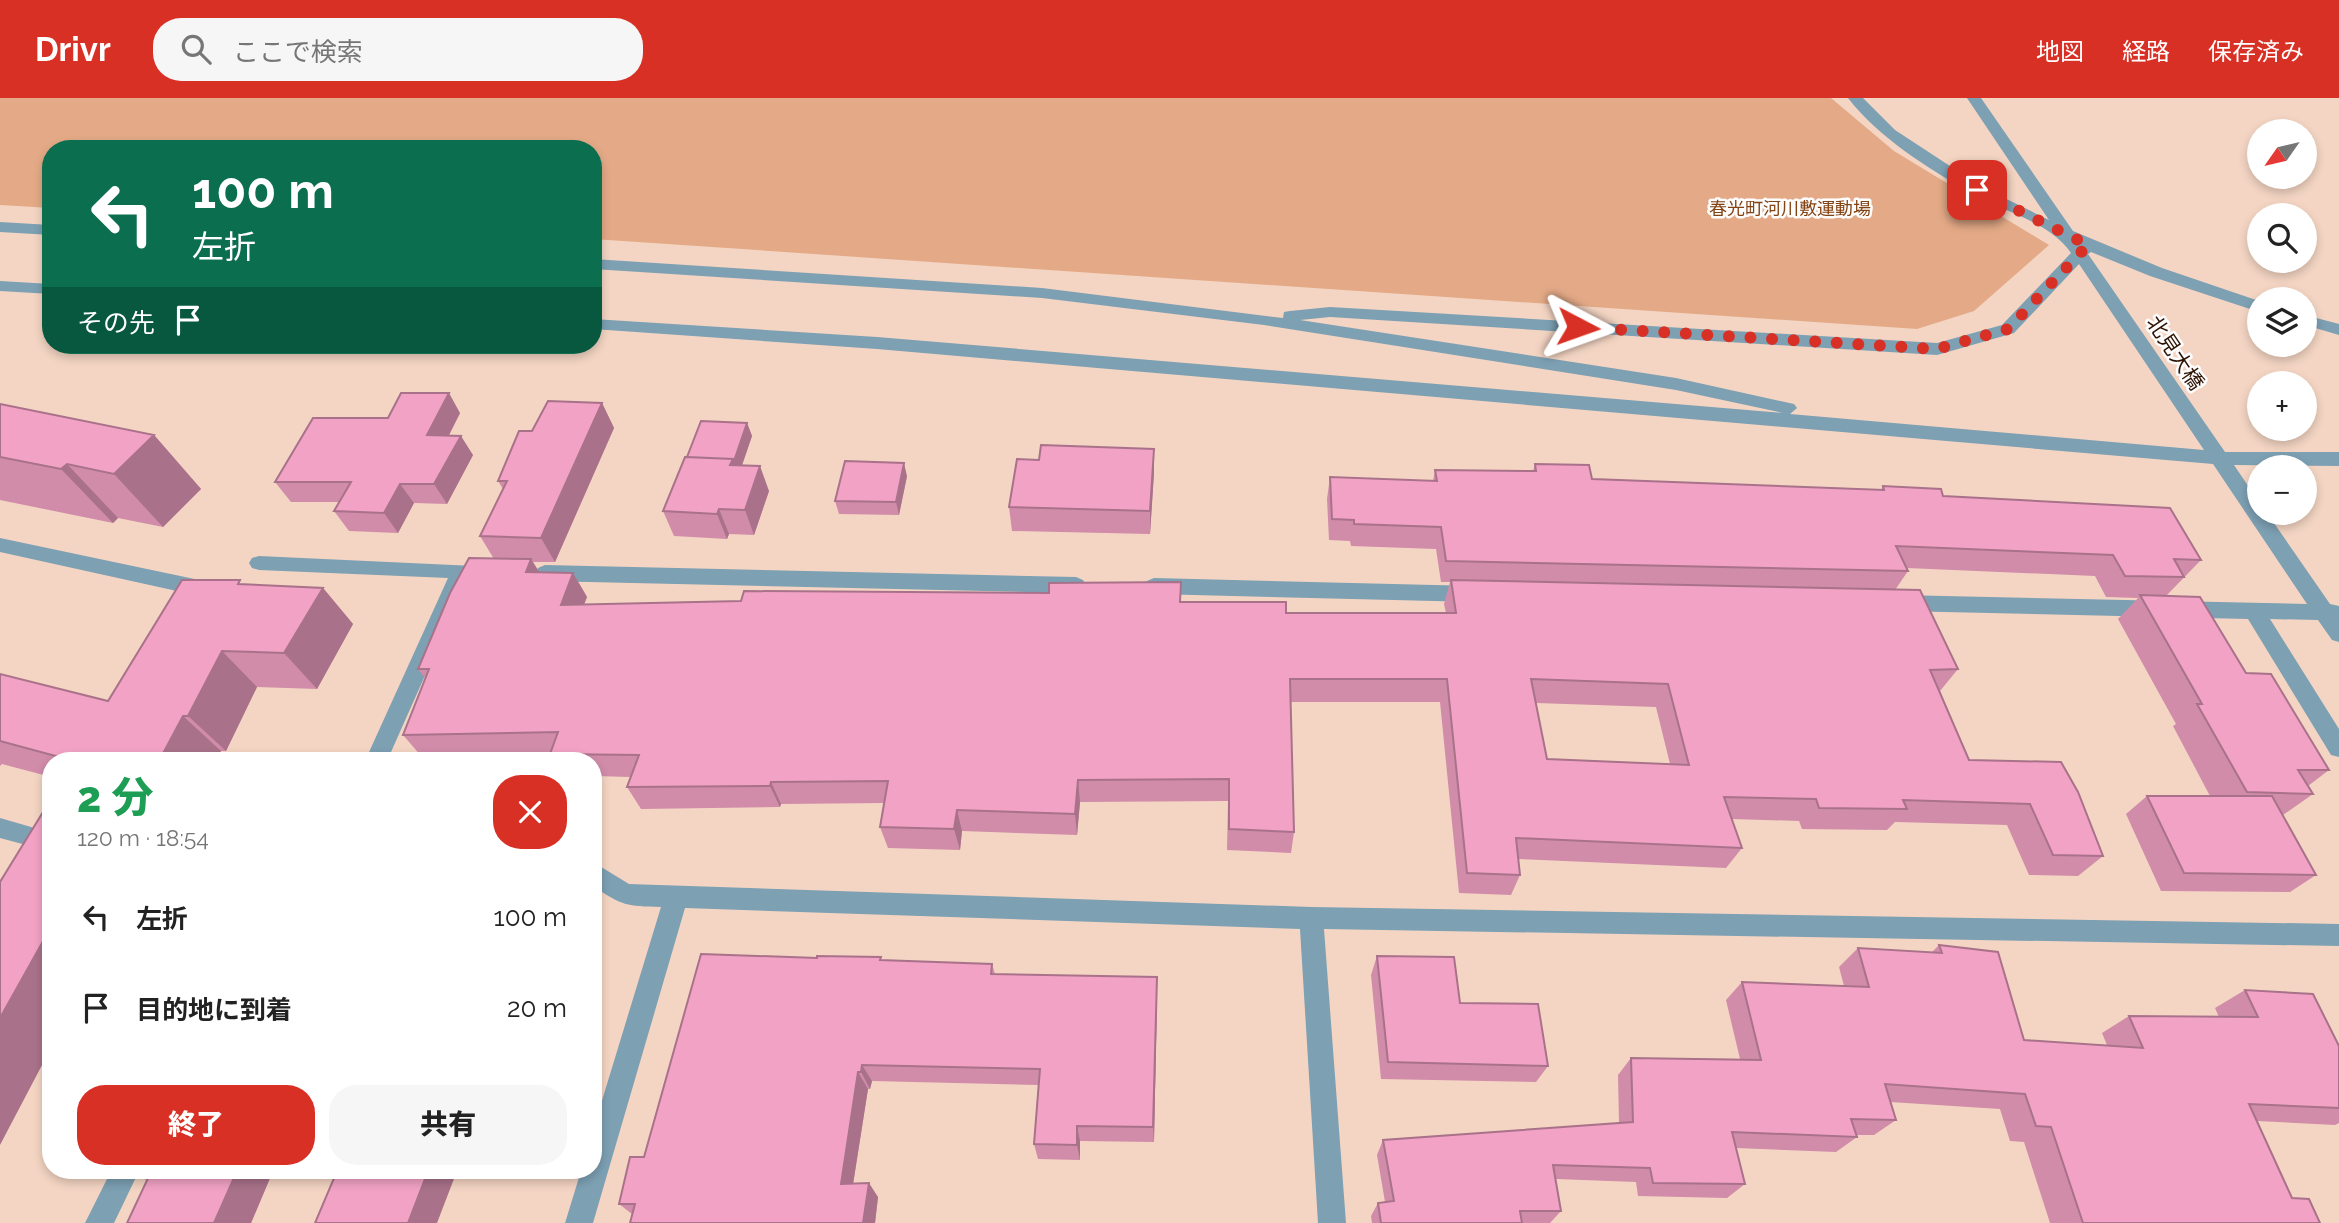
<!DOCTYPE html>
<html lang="ja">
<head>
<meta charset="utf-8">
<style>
  body { margin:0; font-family:Raleway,"Noto Sans JP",sans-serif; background:#f6f6f6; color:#222; height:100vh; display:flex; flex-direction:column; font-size:26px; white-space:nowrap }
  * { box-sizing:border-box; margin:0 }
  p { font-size:23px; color:#767676 }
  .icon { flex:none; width:38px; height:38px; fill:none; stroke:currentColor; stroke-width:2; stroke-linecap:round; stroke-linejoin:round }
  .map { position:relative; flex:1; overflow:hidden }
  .drawer { position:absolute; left:42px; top:654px; width:560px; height:427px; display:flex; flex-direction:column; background:#fff; border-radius:28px; box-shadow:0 4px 10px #0003 }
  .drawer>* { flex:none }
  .guide { position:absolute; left:42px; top:42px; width:560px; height:214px; border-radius:28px; box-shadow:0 4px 10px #0003; background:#0b6e4f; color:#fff; overflow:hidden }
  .needle { width:46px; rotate:236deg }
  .controls { position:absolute; left:2247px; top:21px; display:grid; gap:14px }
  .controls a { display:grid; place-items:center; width:70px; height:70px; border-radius:50%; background:#fff; box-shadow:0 4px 10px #0003; font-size:35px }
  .pin { position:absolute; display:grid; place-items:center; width:60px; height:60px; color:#fff; margin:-30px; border-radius:14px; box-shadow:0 4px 10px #0006 }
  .me { position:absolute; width:77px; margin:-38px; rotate:94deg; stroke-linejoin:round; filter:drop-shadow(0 0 5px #0008) }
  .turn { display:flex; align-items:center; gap:24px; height:147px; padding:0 35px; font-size:32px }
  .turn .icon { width:91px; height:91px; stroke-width:2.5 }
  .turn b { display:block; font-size:49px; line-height:60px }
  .then { display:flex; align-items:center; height:66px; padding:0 35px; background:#0003; gap:14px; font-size:26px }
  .round { display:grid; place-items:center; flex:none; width:74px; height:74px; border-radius:28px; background:#f6f6f6 }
  .overview { display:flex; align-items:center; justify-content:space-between; height:119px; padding:0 35px }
  h1 { font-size:42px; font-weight:800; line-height:52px; color:#1e9e55 }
  .button { display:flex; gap:14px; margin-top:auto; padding:14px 35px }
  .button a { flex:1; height:80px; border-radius:28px; background:#d93025; color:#fff; font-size:28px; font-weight:800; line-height:80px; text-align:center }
  .button a+a { background:#f6f6f6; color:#222 }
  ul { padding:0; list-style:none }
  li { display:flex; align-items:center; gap:21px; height:91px; padding:0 35px }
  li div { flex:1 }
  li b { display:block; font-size:26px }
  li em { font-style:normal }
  header { display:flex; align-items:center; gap:42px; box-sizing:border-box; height:98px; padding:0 35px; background:#d93025; color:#fff }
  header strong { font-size:33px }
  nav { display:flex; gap:38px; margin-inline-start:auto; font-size:24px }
  .search { width:490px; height:63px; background:#f6f6f6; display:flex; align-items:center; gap:18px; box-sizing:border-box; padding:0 24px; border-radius:28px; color:#767676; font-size:26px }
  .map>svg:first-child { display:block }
  .green { fill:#e4aa87 }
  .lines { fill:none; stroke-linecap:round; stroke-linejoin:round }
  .minor { fill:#7da0b3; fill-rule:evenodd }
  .wall { fill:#d08ca9; fill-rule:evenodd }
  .shaded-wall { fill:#a9728a }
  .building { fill:#f2a3c5; stroke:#a9728a; stroke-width:2; fill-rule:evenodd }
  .route { stroke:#d93025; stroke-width:12; stroke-dasharray:0 21.6 }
  .labels { text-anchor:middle; stroke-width:5; stroke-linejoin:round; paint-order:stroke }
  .far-park-label { font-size:18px; fill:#844312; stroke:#fdfdfd }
  .street-label { font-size:21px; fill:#2d1202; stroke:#fdfdfd }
</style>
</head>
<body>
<header>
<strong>Drivr</strong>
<div class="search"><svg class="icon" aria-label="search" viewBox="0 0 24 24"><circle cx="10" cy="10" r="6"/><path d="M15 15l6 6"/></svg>ここで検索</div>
<nav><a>地図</a><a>経路</a><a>保存済み</a></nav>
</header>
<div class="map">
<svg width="2339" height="1125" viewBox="0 0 2339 1125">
  <rect width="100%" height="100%" fill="#f4d5c3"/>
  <path class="green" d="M 0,0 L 1831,0 L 1894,53 L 2049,147 L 1974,213 L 1917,231 L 593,141 L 593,51 L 51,51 L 51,110 L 0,107 Z"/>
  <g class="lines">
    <path class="minor" d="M 1848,0 L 1863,0 L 1895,32 L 1982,89 L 2049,122 L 1967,0 L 1981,0 L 2073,133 L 2162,170 L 2259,203 L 2259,214 L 2150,178 L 2091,154 L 2088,156 L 2225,354 L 2339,354 L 2339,368 L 2234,367 L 2259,404 L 2259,415 L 2267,415 L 2330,506 L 2339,508 L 2339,544 L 2332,542 L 2318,522 L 2270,521 L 2339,631 L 2339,659 L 2331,657 L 2248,521 L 1899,513 L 1892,511 L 1889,505 L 1892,499 L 1899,497 L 2307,506 L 2213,366 L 877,251 L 593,231 L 593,221 L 877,239 L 1783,315 L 1676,292 L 1264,227 L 1042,200 L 593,171 L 593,161 L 1042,190 L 1283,220 L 1284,214 L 1290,213 L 1330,209 L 1937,245 L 2002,227 L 2071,155 C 2050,124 2004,114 1971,95 C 1928,70 1879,40 1848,0 ZM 2079,166 L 2204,352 L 1790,316 L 1797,310 L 1794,306 L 1676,280 L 1300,222 L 1330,219 L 1937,257 L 2014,235 Z
      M 0,124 L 51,127 L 51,137 L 0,134 Z
      M 0,183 L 51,186 L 51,196 L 0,193 Z
      M 2305,217 L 2339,226 L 2339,237 L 2305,227 Z
      M 0,440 L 204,483 L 211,486 L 214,491 L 211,496 L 204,499 L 0,454 Z
      M 259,458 L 496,469 L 499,474 L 496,479 L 468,481 L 387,663 L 365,663 L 448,480 L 259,472 L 252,470 L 249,465 L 252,460 Z
      M 545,467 L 1076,479 L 1083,482 L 1086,487 L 1083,492 L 1076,495 L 545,483 L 538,480 L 535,475 L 538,470 Z
      M 1154,480 L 1475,488 L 1482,491 L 1485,496 L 1482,501 L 1475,504 L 1154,496 L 1147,493 L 1144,488 L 1147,483 Z
      M 0,720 L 38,731 L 42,738 L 38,745 L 30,748 L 0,740 Z
      M 593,764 L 629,786 L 1311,809 L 2339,826 L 2339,848 L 1324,831 L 1346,1125 L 1318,1125 L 1300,831 L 685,810 L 593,1125 L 565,1125 L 581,1073 L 593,1073 L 593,1032 L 661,809 C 627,808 622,808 593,788 Z
      M 111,1073 L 139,1073 L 114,1125 L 85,1125 Z"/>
  </g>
  <path class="wall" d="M 602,305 L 614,330 L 555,464 L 533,464 L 539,474 L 573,475 L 587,499 L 584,506 L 1181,504 L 1286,515 L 1446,515 L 1444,506 L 1450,484 L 1441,484 L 1436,451 L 1351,448 L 1350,443 L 1329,442 L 1327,401 L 1330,379 L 1433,383 L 1435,372 L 1533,373 L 1535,366 L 1592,381 L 1881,392 L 1883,388 L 1943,398 L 2201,462 L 2166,498 L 2246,575 L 2329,672 L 2308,688 L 2313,696 L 2283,717 L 2316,777 L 2290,794 L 2161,793 L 2126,716 L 2147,698 L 2210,698 L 2173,628 L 2176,626 L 2118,521 L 2138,500 L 2106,499 L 2095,478 L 1907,470 L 1908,473 L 1895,492 L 1958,571 L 1940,593 L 1969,662 L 2103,758 L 2078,778 L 2029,777 L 2007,727 L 1895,724 L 1887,732 L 1802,731 L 1799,723 L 1732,721 L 1742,750 L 1726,770 L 1518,761 L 1520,777 L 1511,797 L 1459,795 L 1440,604 L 1290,604 L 1294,734 L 1291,755 L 1227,752 L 1228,703 L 1080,704 L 1077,737 L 962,733 L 960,752 L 888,750 L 880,729 L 884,705 L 781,706 L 780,709 L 641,711 L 627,689 L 631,679 L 593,678 L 593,663 L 556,663 L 551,657 L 422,659 L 403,637 L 425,580 L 418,571 L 494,461 L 480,438 L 503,391 L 498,383 L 532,333 ZM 1536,605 L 1656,609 L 1670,666 L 1547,661 Z
    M 0,306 L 154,337 L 201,391 L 163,429 L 118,420 L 113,425 L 0,402 Z
    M 460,315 L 449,337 L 473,357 L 447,406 L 414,405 L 398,435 L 349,433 L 334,413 L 340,404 L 291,404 L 275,384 L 388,320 Z
    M 747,325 L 752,338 L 742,367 L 769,393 L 754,437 L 729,436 L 727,441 L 674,438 L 663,413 L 687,359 Z
    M 1039,362 L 1154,375 L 1150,436 L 1012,433 L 1009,409 Z
    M 907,378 L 899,417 L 839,416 L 835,403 Z
    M 244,486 L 323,490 L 353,526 L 317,591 L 257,589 L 226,653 L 221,653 L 216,663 L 51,663 L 51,679 L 2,666 L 0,668 L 0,576 L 108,603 Z
    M 1939,847 L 2024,942 L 2107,947 L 2102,935 L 2129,918 L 2219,919 L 2215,910 L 2245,892 L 2339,948 L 2339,1025 L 2335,1027 L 2257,1023 L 2292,1100 L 2320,1125 L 2050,1125 L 2024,1044 L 2010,1043 L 2000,1011 L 1890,1004 L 1896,1022 L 1874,1037 L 1856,1037 L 1857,1039 L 1836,1054 L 1736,1050 L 1745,1086 L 1727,1100 L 1638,1098 L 1636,1084 L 1556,1081 L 1561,1113 L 1550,1125 L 1372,1125 L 1371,1118 L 1378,1105 L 1385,1104 L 1377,1057 L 1383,1042 L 1619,1025 L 1618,977 L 1631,960 L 1740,961 L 1726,902 L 1742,884 L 1844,888 L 1839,869 L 1858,850 L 1931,855 Z
    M 1377,858 L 1460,905 L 1548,968 L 1536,984 L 1381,981 L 1371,877 Z
    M 882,862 L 992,866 L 995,876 L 1157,898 L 1154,1044 L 1080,1043 L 1080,1062 L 1038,1061 L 1034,1046 L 1038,987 L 872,983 L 870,991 L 868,991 L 853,1086 L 878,1099 L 875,1125 L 630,1125 L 632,1116 L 619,1106 L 644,1059 Z
    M 140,1073 L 273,1073 L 251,1125 L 137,1078 Z"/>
  <path class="shaded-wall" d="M 449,295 L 460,315 L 439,357 L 427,337 Z
    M 602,305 L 614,330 L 555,464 L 541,440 Z
    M 747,325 L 752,338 L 739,376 L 730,367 Z
    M 154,337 L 201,391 L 163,429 L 114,376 Z
    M 461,338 L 473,357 L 447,406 L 434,386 Z
    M 1154,351 L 1154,375 L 1150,436 L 1150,413 Z
    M 904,365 L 907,378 L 899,417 L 896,404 Z
    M 67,366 L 118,420 L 113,425 L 61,371 Z
    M 760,368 L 769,393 L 754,437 L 745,412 Z
    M 400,386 L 414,405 L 398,435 L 384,415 Z
    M 719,411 L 729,436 L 727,441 L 717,416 Z
    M 531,461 L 546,485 L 526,474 Z
    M 573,475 L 587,499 L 575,530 L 561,507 Z
    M 323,490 L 353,526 L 317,591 L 284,555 Z
    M 222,553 L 257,589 L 226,653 L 188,618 Z
    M 183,618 L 221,653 L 216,663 L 159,663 Z
    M 1078,682 L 1080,704 L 1077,737 L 1075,716 Z
    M 771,684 L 781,706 L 780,709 L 770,688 Z
    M 957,712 L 962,733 L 960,752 L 954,731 Z
    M 51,829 L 51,950 L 0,1047 L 0,920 Z
    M 1157,879 L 1157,898 L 1154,1044 L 1153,1029 Z
    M 862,967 L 872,983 L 870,991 L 861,974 Z
    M 858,974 L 868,991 L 851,1099 L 841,1086 Z
    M 1077,1028 L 1080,1043 L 1080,1062 L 1077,1047 Z
    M 237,1073 L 273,1073 L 251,1125 L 214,1125 Z
    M 428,1073 L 457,1073 L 437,1125 L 408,1125 Z
    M 869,1085 L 878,1099 L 875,1125 L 863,1125 Z"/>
  <path class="building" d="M 401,295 L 449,295 L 427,337 L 461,338 L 434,386 L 400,386 L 384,415 L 334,413 L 351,384 L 275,384 L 313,320 L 388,320 Z
    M 548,303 L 602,305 L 541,440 L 480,438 L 507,383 L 498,383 L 519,333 L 532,333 Z
    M 0,306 L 154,337 L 114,376 L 67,366 L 61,371 L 0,359 Z
    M 701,323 L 747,325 L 734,363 L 733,361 L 687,359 Z
    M 1041,347 L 1154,351 L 1150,413 L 1009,409 L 1017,361 L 1039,362 Z
    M 685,359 L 733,361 L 730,367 L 760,368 L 745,412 L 719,411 L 717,416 L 663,413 Z
    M 845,363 L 904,365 L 896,404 L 835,403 Z
    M 1535,366 L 1589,367 L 1592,381 L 1884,392 L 1883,388 L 1941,391 L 1943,398 L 2170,410 L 2201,462 L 2174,461 L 2184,479 L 2125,478 L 2113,457 L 1896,448 L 1908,473 L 1446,463 L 1441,429 L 1354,426 L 1354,422 L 1332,421 L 1330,379 L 1437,383 L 1435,372 L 1536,373 Z
    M 469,460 L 531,461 L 526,474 L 573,475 L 561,507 L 741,503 L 744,493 L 1049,495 L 1049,485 L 1181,484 L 1180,504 L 1286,504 L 1286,515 L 1456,515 L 1451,482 L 1920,492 L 1958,571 L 1930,572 L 1969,662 L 2061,664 L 2078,694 L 2103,758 L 2053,757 L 2030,706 L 1903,702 L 1907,711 L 1819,710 L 1816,701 L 1724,699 L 1742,750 L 1516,740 L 1520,777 L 1467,775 L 1447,581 L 1290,581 L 1294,734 L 1229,731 L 1229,681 L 1078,682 L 1075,716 L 957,712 L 954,731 L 880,729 L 888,683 L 771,684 L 770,688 L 627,689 L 639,657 L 550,656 L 558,634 L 403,637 L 429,571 L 418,571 L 450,495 ZM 1531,581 L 1668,586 L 1689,667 L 1547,661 Z
    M 182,482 L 240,482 L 238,486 L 323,490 L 284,555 L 222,553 L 188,618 L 183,618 L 159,663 L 74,663 L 0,643 L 0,576 L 108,603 Z
    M 2140,497 L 2200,499 L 2246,575 L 2271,576 L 2329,672 L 2298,672 L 2313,696 L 2247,694 L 2197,606 L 2202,606 Z
    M 2147,698 L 2272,698 L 2316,777 L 2184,775 Z
    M 51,701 L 51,829 L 0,920 L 0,784 Z
    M 1939,847 L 1998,854 L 2024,942 L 2143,950 L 2129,918 L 2258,919 L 2245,892 L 2313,896 L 2339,948 L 2339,1010 L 2249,1006 L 2292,1100 L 2309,1101 L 2320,1125 L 2083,1125 L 2051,1029 L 2036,1028 L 2025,996 L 1885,986 L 1896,1022 L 1851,1021 L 1857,1039 L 1732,1034 L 1745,1086 L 1653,1085 L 1650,1070 L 1553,1067 L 1561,1113 L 1520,1113 L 1522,1125 L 1381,1125 L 1378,1105 L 1394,1103 L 1383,1042 L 1633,1024 L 1631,960 L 1761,962 L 1742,884 L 1869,889 L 1858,850 L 1942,855 Z
    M 701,856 L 817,860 L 817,858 L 881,859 L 880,862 L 992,866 L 991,876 L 1157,879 L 1153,1029 L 1077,1028 L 1077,1047 L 1034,1046 L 1040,971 L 862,967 L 861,974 L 858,974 L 841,1086 L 869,1085 L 863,1125 L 630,1125 L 635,1106 L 619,1106 L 630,1059 L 644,1059 Z
    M 1377,858 L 1454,859 L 1460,905 L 1538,906 L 1548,968 L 1388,964 Z
    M 140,1073 L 237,1073 L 214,1125 L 127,1125 L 149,1078 L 137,1078 Z
    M 337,1073 L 428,1073 L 408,1125 L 315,1125 Z"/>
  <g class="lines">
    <path class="route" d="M 1578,229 L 1937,251 L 2008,231 L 2088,147 L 1977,92"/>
  </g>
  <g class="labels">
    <g class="far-park-label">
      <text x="1790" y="117">春光町河川敷運動場</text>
    </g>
    <g class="street-label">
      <text transform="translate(2175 255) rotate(56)" y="7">北見大橋</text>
    </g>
  </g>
</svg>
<div class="controls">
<a><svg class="needle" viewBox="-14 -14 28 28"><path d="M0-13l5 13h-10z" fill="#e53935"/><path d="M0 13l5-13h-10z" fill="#767676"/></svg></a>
<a><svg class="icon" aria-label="search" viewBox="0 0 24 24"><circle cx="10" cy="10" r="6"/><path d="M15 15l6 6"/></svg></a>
<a><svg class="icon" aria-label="layers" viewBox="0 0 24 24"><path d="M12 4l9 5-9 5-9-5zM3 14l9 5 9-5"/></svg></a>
<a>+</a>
<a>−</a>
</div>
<div class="pin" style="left:1977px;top:92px;background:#d93025"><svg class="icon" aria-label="arrive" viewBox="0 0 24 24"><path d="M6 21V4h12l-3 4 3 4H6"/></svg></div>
<svg class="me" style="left:1578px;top:229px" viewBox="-20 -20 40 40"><path d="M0-17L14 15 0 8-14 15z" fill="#d93025" stroke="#fff" stroke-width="4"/></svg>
<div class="guide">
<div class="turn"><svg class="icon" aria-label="left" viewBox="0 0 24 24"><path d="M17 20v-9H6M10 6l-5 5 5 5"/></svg><div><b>100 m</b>左折</div></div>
<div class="then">その先<svg class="icon" aria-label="arrive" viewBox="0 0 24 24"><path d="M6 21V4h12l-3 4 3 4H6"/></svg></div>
</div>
<section class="drawer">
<div class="overview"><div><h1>2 分</h1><p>120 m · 18:54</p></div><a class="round" style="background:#d93025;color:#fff"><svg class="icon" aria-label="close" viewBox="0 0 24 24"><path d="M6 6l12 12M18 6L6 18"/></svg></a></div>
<ul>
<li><svg class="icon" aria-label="left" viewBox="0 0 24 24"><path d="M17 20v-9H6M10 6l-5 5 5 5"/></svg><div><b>左折</b></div><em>100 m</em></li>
<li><svg class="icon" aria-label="arrive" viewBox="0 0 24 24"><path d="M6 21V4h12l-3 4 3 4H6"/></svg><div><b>目的地に到着</b></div><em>20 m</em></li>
</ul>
<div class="button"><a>終了</a><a>共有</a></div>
</section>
</div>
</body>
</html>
